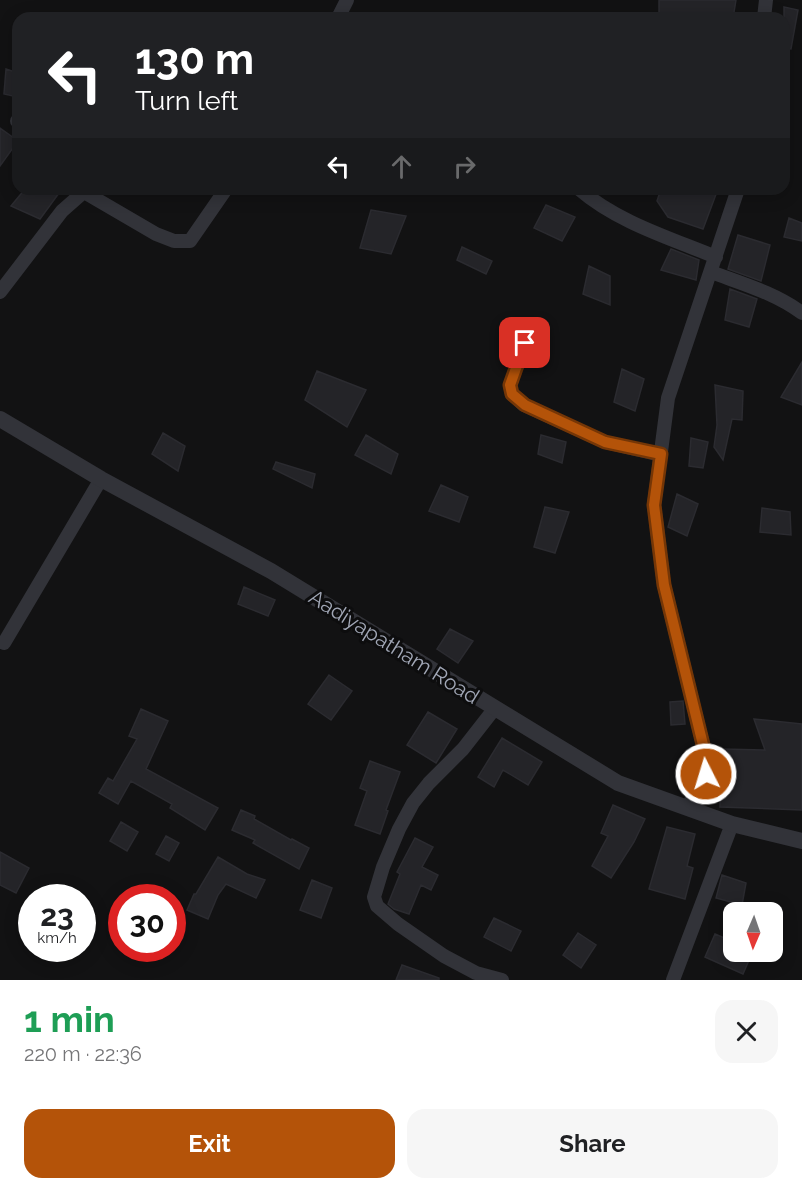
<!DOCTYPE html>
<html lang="en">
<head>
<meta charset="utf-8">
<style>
  body { margin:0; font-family:Raleway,sans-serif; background:#f6f6f6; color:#202124; height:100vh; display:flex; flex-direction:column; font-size:22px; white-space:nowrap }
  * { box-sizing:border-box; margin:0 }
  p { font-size:20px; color:#757577 }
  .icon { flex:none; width:33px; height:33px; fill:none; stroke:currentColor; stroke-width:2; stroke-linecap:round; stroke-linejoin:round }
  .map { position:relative; height:980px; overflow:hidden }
  .side { display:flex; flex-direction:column; background:#fff; flex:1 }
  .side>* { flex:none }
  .hud { position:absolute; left:12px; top:12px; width:778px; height:183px; border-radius:18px; box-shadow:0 3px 15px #0003; background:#202124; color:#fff; overflow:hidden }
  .needle { width:39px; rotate:182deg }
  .tools { position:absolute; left:723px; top:902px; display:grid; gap:12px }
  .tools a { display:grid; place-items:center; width:60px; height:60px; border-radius:12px; background:#fff; box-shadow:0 3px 15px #0003; font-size:30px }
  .speed { position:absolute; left:18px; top:884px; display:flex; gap:12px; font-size:30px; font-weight:700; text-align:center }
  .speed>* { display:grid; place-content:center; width:78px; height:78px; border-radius:50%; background:#fff; box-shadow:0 3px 15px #0003; line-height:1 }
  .speed small { font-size:15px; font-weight:400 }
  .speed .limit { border:9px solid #d22; background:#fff; color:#111 }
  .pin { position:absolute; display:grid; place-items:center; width:51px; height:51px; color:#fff; margin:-26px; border-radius:12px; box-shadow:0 3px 9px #0006 }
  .me { position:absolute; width:66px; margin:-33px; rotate:355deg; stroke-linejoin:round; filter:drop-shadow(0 0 4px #0008) }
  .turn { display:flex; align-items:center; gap:21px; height:126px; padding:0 24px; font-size:27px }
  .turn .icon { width:78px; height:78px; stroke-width:2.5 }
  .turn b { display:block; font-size:42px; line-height:51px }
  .lanes { display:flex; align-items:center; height:57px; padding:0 24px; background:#0003; justify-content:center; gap:30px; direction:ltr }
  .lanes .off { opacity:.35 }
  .round { display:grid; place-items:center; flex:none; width:63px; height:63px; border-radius:18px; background:#f6f6f6 }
  .headline { display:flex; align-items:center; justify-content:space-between; height:102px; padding:0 24px }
  h1 { font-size:36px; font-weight:700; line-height:45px; color:#1e9e55 }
  .cta { display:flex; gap:12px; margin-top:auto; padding:12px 24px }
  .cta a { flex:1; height:69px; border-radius:18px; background:#b45309; color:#fff; font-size:24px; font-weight:700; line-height:69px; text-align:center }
  .cta a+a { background:#f6f6f6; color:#202124 }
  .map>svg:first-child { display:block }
  .building { fill:#242428; stroke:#2b2b30; stroke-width:1.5 }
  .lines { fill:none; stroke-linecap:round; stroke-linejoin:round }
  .minor { stroke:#323339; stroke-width:14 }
  .tertiary { stroke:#323339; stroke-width:16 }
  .route-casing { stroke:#753606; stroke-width:15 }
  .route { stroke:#b45309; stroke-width:10 }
  .labels { text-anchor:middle; stroke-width:6; stroke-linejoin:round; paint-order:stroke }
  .street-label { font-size:21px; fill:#a1a7b6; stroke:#0d0d0e }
</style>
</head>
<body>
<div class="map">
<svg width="802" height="980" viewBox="0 0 802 980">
  <rect width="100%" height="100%" fill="#121213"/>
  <path class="building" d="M 659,0 L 736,0 L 733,18 L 681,18 L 659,13 Z
    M 784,7 L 798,10 L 791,49 L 784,48 Z
    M 6,69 L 18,73 L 18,97 L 4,94 Z
    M 0,128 L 18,141 L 0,166 Z
    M 25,189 L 62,189 L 40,219 L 11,206 Z
    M 661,189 L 718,189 L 703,229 L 668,217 L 657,201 Z
    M 546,205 L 575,217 L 562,241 L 534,228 Z
    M 371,210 L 406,216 L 391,254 L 360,248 Z
    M 789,218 L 802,223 L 802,241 L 784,237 Z
    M 738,235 L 770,245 L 761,281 L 728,269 Z
    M 462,247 L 492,261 L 486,274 L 457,260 Z
    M 671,249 L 699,260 L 696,280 L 661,270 Z
    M 589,266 L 610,276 L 610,305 L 583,294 Z
    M 730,289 L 757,299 L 749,327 L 725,320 Z
    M 802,362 L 802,405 L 781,397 Z
    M 622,369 L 644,379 L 635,411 L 614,402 Z
    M 317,371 L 366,390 L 347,427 L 305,400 Z
    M 715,385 L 743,391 L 742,420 L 732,419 L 723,460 L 714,447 L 717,425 Z
    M 163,433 L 185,446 L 178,471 L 152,454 Z
    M 366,435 L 398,454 L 391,474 L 355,455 Z
    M 541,435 L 566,442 L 562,463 L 538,454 Z
    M 691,438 L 708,442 L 703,468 L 689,466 Z
    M 276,462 L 315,474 L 312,488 L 273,469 Z
    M 441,485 L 468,497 L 459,522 L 429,511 Z
    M 677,494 L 698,504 L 687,536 L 668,527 Z
    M 545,507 L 569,512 L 555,553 L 534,547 Z
    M 762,508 L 790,512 L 791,535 L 760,532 Z
    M 244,587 L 275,600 L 268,616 L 238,604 Z
    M 450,629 L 473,641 L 458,663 L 437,649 Z
    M 329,675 L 352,691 L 331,720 L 308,704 Z
    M 683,701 L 685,724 L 671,725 L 670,702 Z
    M 141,709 L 168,721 L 146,769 L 218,808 L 205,830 L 170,808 L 172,804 L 131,781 L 118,804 L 99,793 L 108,778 L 113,781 L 137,739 L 129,736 Z
    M 428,712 L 457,729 L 436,763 L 407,745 Z
    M 754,719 L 802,724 L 802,810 L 720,807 L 722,749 L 765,750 Z
    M 502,738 L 542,762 L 528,785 L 503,770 L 494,787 L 478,777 Z
    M 370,761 L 400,772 L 386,810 L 388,811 L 380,834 L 355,825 L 367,791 L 360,788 Z
    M 613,805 L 645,819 L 634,842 L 611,878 L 592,866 L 608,836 L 601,833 Z
    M 241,810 L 255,816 L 254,819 L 291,840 L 292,839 L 309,848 L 299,869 L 253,843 L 255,840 L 232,830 Z
    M 121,822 L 138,832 L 127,851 L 110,841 Z
    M 667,827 L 695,834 L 687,866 L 693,868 L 685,899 L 649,889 Z
    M 166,836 L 179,843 L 169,861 L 156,854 Z
    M 415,838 L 433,847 L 422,867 L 438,875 L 431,890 L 421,885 L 409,914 L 394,909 L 388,904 L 400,874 L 397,872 Z
    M 0,852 L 29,868 L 16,893 L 0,885 Z
    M 218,857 L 247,874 L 265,880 L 256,898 L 226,884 L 218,895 L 208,919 L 187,910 L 194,894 L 196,894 Z
    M 722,875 L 746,883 L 742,905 L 716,898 Z
    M 312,880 L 332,888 L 321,918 L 300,910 Z
    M 494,918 L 521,931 L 511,951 L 484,937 Z
    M 578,933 L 596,945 L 581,968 L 563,955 Z
    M 715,934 L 734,942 L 734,951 L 753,951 L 743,974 L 705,957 Z
    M 402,965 L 439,978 L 439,980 L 396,980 Z"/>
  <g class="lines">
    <path class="minor" d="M 338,18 L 347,0
      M 764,18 L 766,0
      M 17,121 L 18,122
      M 579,189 C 617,222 670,238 716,257
      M 84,192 L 156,234 L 174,241 L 190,241 L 226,189
      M 711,272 C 743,284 775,293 802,313
      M 0,292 L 62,211 L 87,189
      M 525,343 L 510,385 L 512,394 L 524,405 L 605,442 L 661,455
      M 4,643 L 101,479
      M 495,708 L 463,749 L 429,783 L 413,803 L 399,829 L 383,867 L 374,897 L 377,906 L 398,924 L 444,956 L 476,973 L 502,980
      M 687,808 L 706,774 L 706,757 L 664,585 L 654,505 L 668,398 L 738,189
      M 673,980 L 732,824"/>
    <path class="tertiary" d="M 0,419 L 101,479 L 271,571 L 618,783 L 732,824 L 802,841"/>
  </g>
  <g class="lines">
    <g class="route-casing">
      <path id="route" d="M 525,343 L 510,385 L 512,394 L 525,405 L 605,442 L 661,454 L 654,505 L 664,585 L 706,757 L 706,774"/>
    </g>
    <use href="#route" class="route"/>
  </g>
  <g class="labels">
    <g class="street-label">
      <text transform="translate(394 647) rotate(32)" y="7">Aadiyapatham Road</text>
    </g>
  </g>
</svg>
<div class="tools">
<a><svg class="needle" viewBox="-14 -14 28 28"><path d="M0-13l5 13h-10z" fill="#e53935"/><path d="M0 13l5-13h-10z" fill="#757577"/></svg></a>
</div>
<div class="speed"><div>23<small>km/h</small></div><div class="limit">30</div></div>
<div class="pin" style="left:525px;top:343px;background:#d93025"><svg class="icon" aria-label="arrive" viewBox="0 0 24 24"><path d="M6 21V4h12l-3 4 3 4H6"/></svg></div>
<svg class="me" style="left:706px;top:774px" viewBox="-20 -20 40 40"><circle r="17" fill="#b45309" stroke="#fff" stroke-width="3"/><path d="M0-11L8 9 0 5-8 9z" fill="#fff"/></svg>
<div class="hud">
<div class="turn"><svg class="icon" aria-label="left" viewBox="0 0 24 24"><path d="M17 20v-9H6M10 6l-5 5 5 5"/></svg><div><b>130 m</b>Turn left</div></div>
<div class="lanes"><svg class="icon" aria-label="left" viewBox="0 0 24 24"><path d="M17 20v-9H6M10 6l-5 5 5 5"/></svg><svg class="icon off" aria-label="ahead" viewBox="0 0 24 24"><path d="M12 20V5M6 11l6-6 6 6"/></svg><svg class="icon off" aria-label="right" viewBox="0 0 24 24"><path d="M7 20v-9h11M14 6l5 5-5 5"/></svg></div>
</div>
</div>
<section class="side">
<div class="headline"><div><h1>1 min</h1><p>220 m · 22:36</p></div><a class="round"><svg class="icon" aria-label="close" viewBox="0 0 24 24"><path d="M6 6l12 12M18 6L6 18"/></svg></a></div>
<div class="cta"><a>Exit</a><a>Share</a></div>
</section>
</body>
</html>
